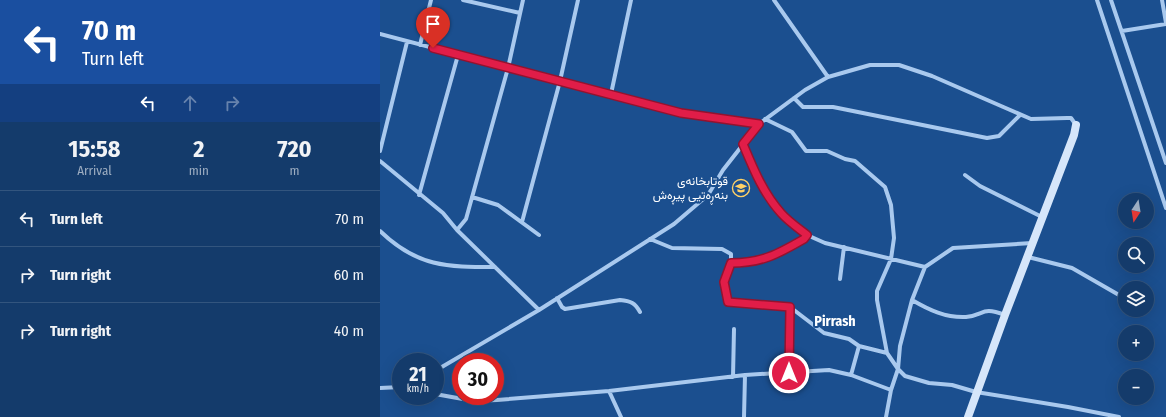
<!DOCTYPE html>
<html lang="en">
<head>
<meta charset="utf-8">
<style>
  body { margin:0; font-family:"Fira Sans Condensed",Vazirmatn,sans-serif; background:#214673; color:#f1f3f6; height:100vh; display:flex; flex-direction:column; font-size:15px; white-space:nowrap }
  * { box-sizing:border-box; margin:0 }
  p { font-size:13px; color:#9dadc1 }
  .icon { flex:none; width:22px; height:22px; fill:none; stroke:currentColor; stroke-width:2; stroke-linecap:round; stroke-linejoin:round }
  .map { position:relative; flex:1; overflow:hidden }
  .drawer { display:flex; flex-direction:column; background:#143b6b; width:380px }
  .drawer>* { flex:none }
  .top-card { background:#1a4fa0; color:#fff; overflow:hidden }
  .needle { width:26px; rotate:192deg }
  .controls { position:absolute; left:738px; top:193px; display:grid; gap:8px }
  .controls a { display:grid; place-items:center; width:36px; height:36px; border-radius:50%; background:#143b6b; box-shadow:0 4px 16px #0002,0 0 0 1px #33557e; font-size:20px }
  .speed { position:absolute; left:12px; top:353px; display:flex; gap:8px; font-size:20px; font-weight:700; text-align:center }
  .speed>* { display:grid; place-content:center; width:52px; height:52px; border-radius:50%; background:#143b6b; box-shadow:0 4px 16px #0002,0 0 0 1px #33557e; line-height:1 }
  .speed small { font-size:10px; font-weight:400 }
  .speed .limit { border:6px solid #d22; background:#fff; color:#111 }
  .pin { position:absolute; display:grid; place-items:center; width:34px; height:34px; color:#fff; margin:-41px -17px; border-radius:50% 50% 50% 0; rotate:-45deg; box-shadow:0 0 4px #0007 }
  .pin .icon { rotate:45deg }
  .me { position:absolute; width:44px; margin:-22px; rotate:0deg; stroke-linejoin:round; filter:drop-shadow(0 0 3px #0008) }
  .turn { display:flex; align-items:center; gap:14px; height:84px; padding:0 16px; font-size:18px }
  .turn .icon { width:52px; height:52px; stroke-width:2.5 }
  .turn b { display:block; font-size:28px; line-height:34px }
  .lanes { display:flex; align-items:center; height:38px; padding:0 16px; background:#0003; justify-content:center; gap:20px; direction:ltr }
  .lanes .off { opacity:.35 }
  .eta { display:flex; justify-content:space-evenly; align-items:center; height:68px; text-align:center }
  .eta b { font-size:24px; font-weight:700; line-height:28px }
  ul { padding:0; list-style:none }
  li { display:flex; align-items:center; gap:12px; height:56px; padding:0 16px; border-top:1px solid #33557e }
  li div { flex:1 }
  li b { display:block; font-size:15px }
  li em { font-style:normal }
  main { display:flex; flex:1; min-height:0 }
  .map>svg:first-child { display:block }
  .lines { fill:none; stroke-linecap:round; stroke-linejoin:round }
  .street { stroke:#a9c9ee; stroke-width:4 }
  .secondary { stroke:#d6e6fa; stroke-width:8 }
  .route-casing { stroke:#92132f; stroke-width:10 }
  .route { stroke:#e11d48; stroke-width:7 }
  .labels { text-anchor:middle; stroke-width:4; stroke-linejoin:round; paint-order:stroke }
  .poi-label { font-size:12px; fill:#fff; stroke:#1b4f8f; text-anchor:end }
  .quarter-label { font-size:14px; font-weight:bold; fill:#fff; stroke:#1b4f8f }
</style>
</head>
<body>
<main>
<section class="drawer">
<div class="top-card">
<div class="turn"><svg class="icon" aria-label="left" viewBox="0 0 24 24"><path d="M17 20v-9H6M10 6l-5 5 5 5"/></svg><div><b>70 m</b>Turn left</div></div>
<div class="lanes"><svg class="icon" aria-label="left" viewBox="0 0 24 24"><path d="M17 20v-9H6M10 6l-5 5 5 5"/></svg><svg class="icon off" aria-label="ahead" viewBox="0 0 24 24"><path d="M12 20V5M6 11l6-6 6 6"/></svg><svg class="icon off" aria-label="right" viewBox="0 0 24 24"><path d="M7 20v-9h11M14 6l5 5-5 5"/></svg></div>
</div>
<div class="eta">
<div><b>15:58</b><p>Arrival</p></div>
<div><b>2</b><p>min</p></div>
<div><b>720</b><p>m</p></div>
</div>
<ul>
<li><svg class="icon" aria-label="left" viewBox="0 0 24 24"><path d="M17 20v-9H6M10 6l-5 5 5 5"/></svg><div><b>Turn left</b></div><em>70 m</em></li>
<li><svg class="icon" aria-label="right" viewBox="0 0 24 24"><path d="M7 20v-9h11M14 6l5 5-5 5"/></svg><div><b>Turn right</b></div><em>60 m</em></li>
<li><svg class="icon" aria-label="right" viewBox="0 0 24 24"><path d="M7 20v-9h11M14 6l5 5-5 5"/></svg><div><b>Turn right</b></div><em>40 m</em></li>
</ul>
</section>
<div class="map">
<svg width="786" height="417" viewBox="0 0 786 417">
  <rect width="100%" height="100%" fill="#1b4f8f"/>
  <g class="lines">
    <path class="street" d="M 83,0 L 140,13
      M 394,0 L 448,77
      M 717,0 L 786,208
      M 731,0 L 786,163
      M 782,0 L 786,23
      M 742,31 L 786,24
      M 0,34 L 301,113 L 379,124
      M 40,45 L 51,0
      M 231,94 L 251,0
      M 414,98 L 423,107 L 453,107 L 607,138 L 619,136 L 640,115
      M 385,119 L 412,132 L 426,151 L 447,151 L 465,159 L 475,161 L 505,187 L 511,205 L 514,238 L 511,259 L 497,291 L 497,300 L 507,353 L 518,369 L 525,376 L 549,383 L 572,385 L 596,392 L 688,407 L 739,417
      M 363,144 L 380,182 L 389,197 L 401,213 L 427,235 L 445,243 L 545,267
      M 0,151 L 27,42
      M 0,161 L 63,213 L 77,230 L 159,310
      M 585,175 L 600,186 L 662,217
      M 39,195 L 78,55
      M 92,197 L 118,205 L 159,235
      M 142,222 L 180,81 L 198,0
      M 77,230 L 86,219 L 128,68 L 143,0
      M 0,231 C 37,267 67,267 115,267
      M 270,239 L 292,248 L 342,249 L 351,254 L 351,263 L 344,282 L 348,302 L 410,307 L 444,333 L 469,339 L 479,346
      M 648,257 L 692,268 L 739,295
      M 351,263 C 382,263 398,254 424,239 L 427,235
      M 460,279 L 464,247
      M 177,298 L 182,307 L 185,309 L 240,300 C 251,301 255,303 260,312
      M 532,300 C 549,310 566,318 586,317 C 605,315 601,306 625,315
      M 55,371 L 159,310 L 294,224 L 328,195 L 343,170 L 379,124 L 425,90 L 448,77 L 490,65 L 519,65 L 552,76 L 651,119 L 687,118 L 691,118 L 696,125
      M 409,373 L 410,307
      M 471,375 L 511,390
      M 353,377 L 354,329
      M 0,388 L 21,387
      M 229,391 L 241,417
      M 55,394 L 94,401 L 117,400 L 229,391 L 365,375 L 449,370 L 471,375 L 479,346 L 507,353
      M 364,417 L 365,375
      M 506,417 L 511,390 L 518,369 L 520,346 L 532,300 L 545,267 L 573,248 L 652,243"/>
    <path class="secondary" d="M 588,417 L 625,315 L 694,135 L 696,125"/>
  </g>
  <g class="lines">
    <g class="route-casing">
      <path id="route" d="M 53,48 L 301,113 L 379,124 L 363,144 C 373,168 383,193 401,213 C 408,221 418,228 427,235 L 424,239 C 398,254 382,263 351,263 L 344,282 L 348,302 L 410,307 L 409,373"/>
    </g>
    <use href="#route" class="route"/>
  </g>
  <defs>
    <g id="school-ring" transform="scale(0.9)"><circle r="9.5" fill="#1b4f8f" stroke="#ffd166" stroke-width="1.5"/><path d="M0-5L7-2L0 1L-7-2ZM-4 1L0 2.5L4 1V4Q0 6-4 4Z" fill="#ffd166"/></g>
  </defs>
  <g fill-rule="evenodd">
    <use href="#school-ring" x="361" y="188"/>
  </g>
  <g class="labels">
    <g class="poi-label">
      <text x="348" y="185">قوتابخانەی<tspan x="348" dy="14">بنەڕەتیی پیڕەش</tspan></text>
    </g>
    <g class="quarter-label">
      <text x="455" y="326">Pirrash</text>
    </g>
  </g>
</svg>
<div class="controls">
<a><svg class="needle" viewBox="-14 -14 28 28"><path d="M0-13l5 13h-10z" fill="#e53935"/><path d="M0 13l5-13h-10z" fill="#9dadc1"/></svg></a>
<a><svg class="icon" aria-label="search" viewBox="0 0 24 24"><circle cx="10" cy="10" r="6"/><path d="M15 15l6 6"/></svg></a>
<a><svg class="icon" aria-label="layers" viewBox="0 0 24 24"><path d="M12 4l9 5-9 5-9-5zM3 14l9 5 9-5"/></svg></a>
<a>+</a>
<a>−</a>
</div>
<div class="speed"><div>21<small>km/h</small></div><div class="limit">30</div></div>
<div class="pin" style="left:53px;top:48px;background:#d93025"><svg class="icon" aria-label="arrive" viewBox="0 0 24 24"><path d="M6 21V4h12l-3 4 3 4H6"/></svg></div>
<svg class="me" style="left:409px;top:373px" viewBox="-20 -20 40 40"><circle r="17" fill="#e11d48" stroke="#fff" stroke-width="3"/><path d="M0-11L8 9 0 5-8 9z" fill="#fff"/></svg>
</div>
</main>
</body>
</html>
